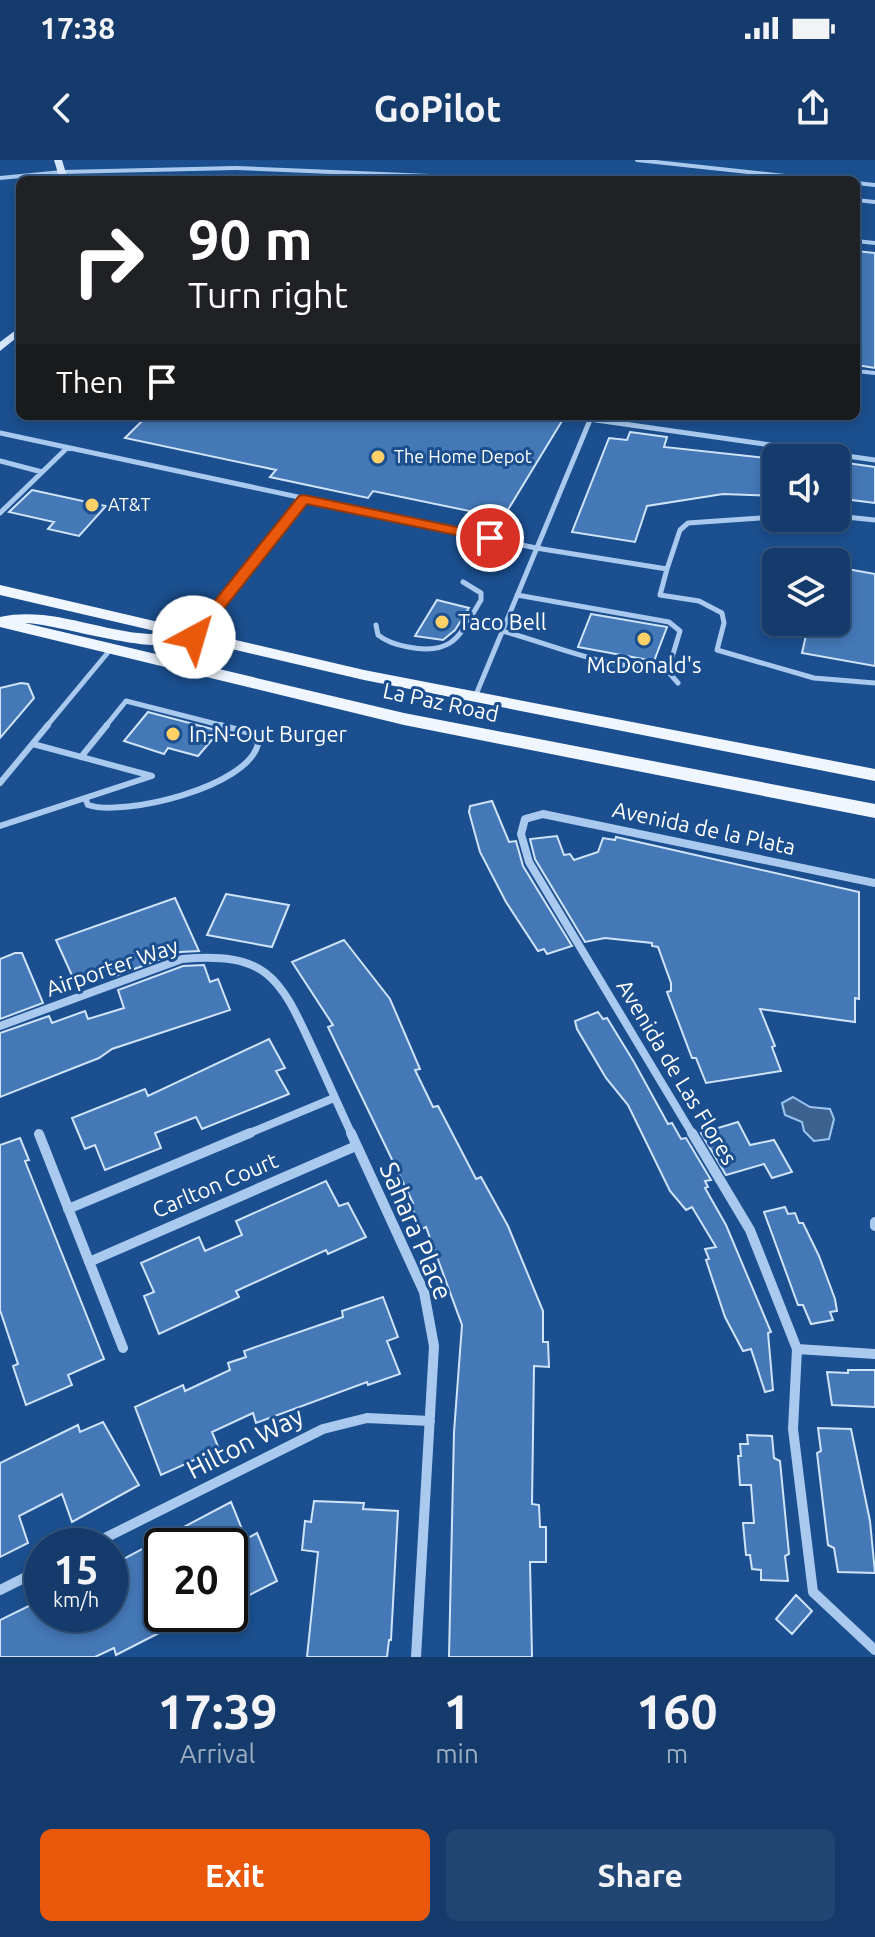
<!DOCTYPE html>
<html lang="en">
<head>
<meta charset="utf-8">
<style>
  body { margin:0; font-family:Ubuntu,sans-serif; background:#214673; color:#f1f3f6; height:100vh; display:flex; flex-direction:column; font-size:30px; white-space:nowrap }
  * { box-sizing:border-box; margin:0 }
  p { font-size:26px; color:#9dadc1 }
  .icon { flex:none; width:44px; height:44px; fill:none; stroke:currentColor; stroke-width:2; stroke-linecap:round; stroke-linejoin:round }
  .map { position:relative; height:1497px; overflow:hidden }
  .panel { display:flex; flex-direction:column; background:#143b6b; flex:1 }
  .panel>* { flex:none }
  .top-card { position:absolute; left:16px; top:16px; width:844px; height:244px; border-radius:12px; box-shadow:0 4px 12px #0003,0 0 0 2px #33557e; background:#202124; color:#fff; overflow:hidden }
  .fabs { position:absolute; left:762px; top:284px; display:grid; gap:16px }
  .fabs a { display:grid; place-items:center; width:88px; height:88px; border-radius:12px; background:#143b6b; box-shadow:0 4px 12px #0003,0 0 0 2px #33557e; font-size:40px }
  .speed { position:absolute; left:24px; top:1368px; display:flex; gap:16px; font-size:40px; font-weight:700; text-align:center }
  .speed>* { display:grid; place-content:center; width:104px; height:104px; border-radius:50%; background:#143b6b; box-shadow:0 4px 12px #0003,0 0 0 2px #33557e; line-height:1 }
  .speed small { font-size:20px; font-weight:400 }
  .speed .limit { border:4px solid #111; border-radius:12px; background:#fff; color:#111 }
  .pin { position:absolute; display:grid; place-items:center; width:68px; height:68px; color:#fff; margin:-34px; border:4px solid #fff; border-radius:50%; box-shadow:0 2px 8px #0007 }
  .me { position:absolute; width:88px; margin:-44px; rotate:39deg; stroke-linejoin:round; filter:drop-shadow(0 0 6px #0008) }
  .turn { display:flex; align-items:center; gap:28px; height:168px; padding:0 40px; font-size:36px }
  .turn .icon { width:104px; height:104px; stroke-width:2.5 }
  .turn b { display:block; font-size:56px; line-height:68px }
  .then { display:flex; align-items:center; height:76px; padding:0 40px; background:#0003; gap:16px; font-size:30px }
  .eta { display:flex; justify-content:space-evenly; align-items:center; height:136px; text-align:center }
  .eta b { font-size:48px; font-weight:700; line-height:56px }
  .cta { display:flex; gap:16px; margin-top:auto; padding:16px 40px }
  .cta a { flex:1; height:92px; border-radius:12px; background:#ea580c; color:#fff; font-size:32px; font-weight:700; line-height:92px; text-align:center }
  .cta a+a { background:#214673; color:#f1f3f6 }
  .status { display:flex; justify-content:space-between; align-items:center; height:56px; padding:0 40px; background:#143b6b; direction:ltr }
  .status svg { height:22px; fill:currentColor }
  header { display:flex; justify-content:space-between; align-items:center; height:104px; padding:0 40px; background:#143b6b; font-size:36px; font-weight:700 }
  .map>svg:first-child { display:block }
  .water { fill:#3c6290; stroke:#9cc4f0; stroke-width:2 }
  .building { fill:#4478b7; stroke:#cfe3fa; stroke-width:2 }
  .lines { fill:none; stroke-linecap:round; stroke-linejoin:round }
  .service-far2 { stroke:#a9c9ee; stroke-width:4 }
  .service-far1 { stroke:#a9c9ee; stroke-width:5 }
  .service { stroke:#a9c9ee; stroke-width:6 }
  .minor-far1 { stroke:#a9c9ee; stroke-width:8 }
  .minor { stroke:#a9c9ee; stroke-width:10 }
  .tertiary { fill:#a9c9ee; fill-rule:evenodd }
  .secondary { fill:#d6e6fa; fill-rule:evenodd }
  .primary { fill:#f0f6ff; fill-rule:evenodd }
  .route { fill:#ea580c; stroke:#983908; stroke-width:2 }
  .poi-dot { fill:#ffd166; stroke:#1b4f8f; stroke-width:3 }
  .labels { text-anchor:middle; stroke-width:6; stroke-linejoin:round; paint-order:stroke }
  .far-poi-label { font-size:18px; fill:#fff; stroke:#1b4f8f; text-anchor:start }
  .poi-label { font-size:22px; fill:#fff; stroke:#1b4f8f; text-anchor:start }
  .street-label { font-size:22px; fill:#fff; stroke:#1b4f8f }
  .near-street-label { font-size:26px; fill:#fff; stroke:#1b4f8f }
</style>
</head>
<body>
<div class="status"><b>17:38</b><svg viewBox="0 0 49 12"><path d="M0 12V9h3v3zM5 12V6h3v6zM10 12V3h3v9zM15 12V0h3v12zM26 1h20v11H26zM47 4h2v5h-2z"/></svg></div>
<header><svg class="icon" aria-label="back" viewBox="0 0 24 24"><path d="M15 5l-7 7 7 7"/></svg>GoPilot<svg class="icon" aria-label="share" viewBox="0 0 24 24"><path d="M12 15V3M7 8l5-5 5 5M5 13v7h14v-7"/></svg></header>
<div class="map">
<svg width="875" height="1497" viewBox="0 0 875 1497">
  <rect width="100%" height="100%" fill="#1b4f8f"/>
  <path class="water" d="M 793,937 L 810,947 L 830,949 L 834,959 L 829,979 L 814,981 L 804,971 L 802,962 L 785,955 L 782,943 Z"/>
  <path class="building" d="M 856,91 L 875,93 L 875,208 L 856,205 Z
    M 147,256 L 535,256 L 562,261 L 503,358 L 373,331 L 368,338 L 270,317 L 276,310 L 125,278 Z
    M 630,272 L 667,277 L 664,287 L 776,299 L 776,336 L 723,334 L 647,346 L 635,382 L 572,372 L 609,278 L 627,280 Z
    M 840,302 L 875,307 L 875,343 L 836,338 L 836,308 Z
    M 32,330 L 106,346 L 79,376 L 48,369 L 54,362 L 9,352 Z
    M 836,407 L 875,414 L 875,506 L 802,493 L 809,462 L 836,462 Z
    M 437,440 L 469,448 L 455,470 L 443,480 L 415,476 Z
    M 591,454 L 667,467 L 654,501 L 578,487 Z
    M 21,523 L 28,524 L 34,538 L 0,578 L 0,528 Z
    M 148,552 L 216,570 L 217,574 L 198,596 L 168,588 L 164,594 L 124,581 Z
    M 492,641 L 509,682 L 516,681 L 523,706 L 572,786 L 547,794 L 544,789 L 538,791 L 506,742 L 480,692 L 469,652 L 470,646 Z
    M 557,676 L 564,695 L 570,694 L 574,700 L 598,692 L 603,678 L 615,680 L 616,677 L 859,732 L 859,839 L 855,838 L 855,862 L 760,849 L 775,886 L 772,887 L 781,911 L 706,923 L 696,898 L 692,898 L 667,832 L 671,831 L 671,823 L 658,787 L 652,786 L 652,783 L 605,778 L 585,782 L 535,699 L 530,679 Z
    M 226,734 L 289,745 L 272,787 L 207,775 Z
    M 175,738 L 199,791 L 180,792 L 113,817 L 110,807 L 74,820 L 56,780 Z
    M 344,780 L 390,839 L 420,909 L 415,910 L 433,947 L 438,946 L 476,1019 L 481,1017 L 508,1066 L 543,1151 L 543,1182 L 548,1182 L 549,1207 L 534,1206 L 532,1344 L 539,1345 L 540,1367 L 546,1367 L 546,1402 L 530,1402 L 532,1497 L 449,1497 L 454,1272 L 462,1165 L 426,1067 L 422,1069 L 410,1044 L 413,1043 L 328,867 L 333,865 L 292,802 Z
    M 15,793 L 22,793 L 43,843 L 0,859 L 0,799 Z
    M 204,805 L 210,822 L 218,819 L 230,850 L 112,889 L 99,898 L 0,937 L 0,873 L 49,856 L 52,863 L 85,851 L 88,859 L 124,848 L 118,830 L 183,806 Z
    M 598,852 L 603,859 L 607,858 L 634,902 L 668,964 L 672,963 L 681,979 L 686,978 L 711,1020 L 705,1021 L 708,1027 L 705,1028 L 726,1065 L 771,1172 L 768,1173 L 773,1230 L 765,1232 L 751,1189 L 743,1191 L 725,1157 L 706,1100 L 709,1099 L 705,1089 L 716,1087 L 692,1047 L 686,1050 L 670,1031 L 628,945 L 606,918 L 577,869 L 575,861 Z
    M 269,879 L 285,908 L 276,911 L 289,934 L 202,969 L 196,957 L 155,973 L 161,988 L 105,1010 L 95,985 L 85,989 L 72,958 L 145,929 L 148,936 Z
    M 738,962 L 750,985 L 774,980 L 792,1012 L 772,1018 L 764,1004 L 726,1015 L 701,973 Z
    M 20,978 L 29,1000 L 25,1001 L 104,1199 L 68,1215 L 72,1225 L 26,1245 L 13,1206 L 18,1204 L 0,1150 L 0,985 Z
    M 326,1021 L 339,1046 L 348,1043 L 366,1077 L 328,1094 L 326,1090 L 236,1131 L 239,1137 L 159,1174 L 144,1136 L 154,1132 L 141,1103 L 199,1077 L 205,1091 L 242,1075 L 236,1061 Z
    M 785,1047 L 788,1054 L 795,1053 L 799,1063 L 803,1063 L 819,1096 L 835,1139 L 837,1151 L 830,1152 L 833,1160 L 811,1164 L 803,1145 L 798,1145 L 764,1052 Z
    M 383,1137 L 398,1177 L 387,1181 L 400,1214 L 368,1225 L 367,1222 L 256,1263 L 253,1253 L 212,1272 L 219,1289 L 161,1315 L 135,1247 L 183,1225 L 185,1231 L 230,1210 L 228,1203 L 246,1197 L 244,1191 L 343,1157 L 342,1151 Z
    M 848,1210 L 875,1210 L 875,1247 L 832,1245 L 827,1212 L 848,1213 Z
    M 103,1262 L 139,1325 L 72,1362 L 62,1334 L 19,1356 L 28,1383 L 0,1397 L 0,1303 L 78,1265 L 80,1272 Z
    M 818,1268 L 851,1269 L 870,1361 L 875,1413 L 838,1412 L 834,1388 L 828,1385 L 817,1293 L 821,1291 Z
    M 747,1275 L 772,1276 L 774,1298 L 780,1301 L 789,1394 L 785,1396 L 788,1421 L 761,1420 L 761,1410 L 752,1409 L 750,1395 L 746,1395 L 743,1363 L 754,1363 L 751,1325 L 740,1325 L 738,1296 L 741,1296 L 740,1284 L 748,1284 Z
    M 314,1341 L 364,1343 L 363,1349 L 398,1351 L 391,1480 L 389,1480 L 387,1497 L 307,1497 L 318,1392 L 302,1390 L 305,1361 L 311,1362 Z
    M 231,1342 L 246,1379 L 257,1373 L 277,1421 L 230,1445 L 230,1386 L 162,1386 L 162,1454 L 196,1454 L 116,1495 L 114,1488 L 95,1497 L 0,1497 L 0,1460 L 39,1441 L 44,1461 L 59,1454 L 110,1454 L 110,1406 Z
    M 796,1435 L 812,1451 L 792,1474 L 776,1459 Z"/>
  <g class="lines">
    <path class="service-far2" d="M 637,0 L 823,20
      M 0,18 L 62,12
      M 856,23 L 875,25
      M 856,81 L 875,83
      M 856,211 L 875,213"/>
    <path class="service-far1" d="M 568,256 L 875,300
      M 0,273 L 536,388 L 667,409 L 680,370 L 688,363 L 776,357
      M 0,301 L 42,312
      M 0,353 L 67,288
      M 836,356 L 875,360
      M 667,409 L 660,435 L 699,441 L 722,453 L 724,463 L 717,490 L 814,518 L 875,523
      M 376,465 L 378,475 C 387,482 397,485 408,487 C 454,496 460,475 481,440 L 481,433 L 463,422
      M 502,471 C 550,483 622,517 670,504 L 680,471 L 669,462 L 517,435
      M 194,477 L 304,339
      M 665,508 L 678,523
      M 475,537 L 590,260
      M 46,567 L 110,490
      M 105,567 L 126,541 L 228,567"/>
    <path class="service" d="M 81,597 L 107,565
      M 0,623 L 48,565
      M 85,638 L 88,645 C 124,657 248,627 258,584 L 250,573 L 220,565
      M 0,666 L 152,616 L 33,584"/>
    <path class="minor-far1" d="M 0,866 L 182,799 C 265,792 279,815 311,885 C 325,915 338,945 352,975
      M 245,975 L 334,938
      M 693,975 L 529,702 L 521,674 L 525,659 L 543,654 L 875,723"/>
    <path class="minor" d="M 351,973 L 424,1132 L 434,1186 L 416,1497
      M 692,973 L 750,1070 L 797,1189
      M 39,974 L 123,1188
      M 68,1049 L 250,973
      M 875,1062 L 875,1066
      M 89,1102 L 356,986
      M 875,1194 L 797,1189 L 793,1269 L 813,1432 L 875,1490
      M 89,1386 L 323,1269 L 367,1258 L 430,1261
      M 0,1430 L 42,1409"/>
    <path class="tertiary" d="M 236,6 L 527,18 L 531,20 L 471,20 L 236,10 L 62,14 L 58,12 L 62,10 Z
      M 856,38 L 875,40 L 875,44 L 856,42 Z"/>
    <path class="secondary" d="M 54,0 L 62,0 L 68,20 L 60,20 Z
      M 20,167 L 20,175 L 0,191 L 0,182 Z"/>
    <path class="primary" d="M 0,425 L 364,510 L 875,609 L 875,621 L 364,520 L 185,478 C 170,501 55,463 25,463 L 404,553 L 875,644 L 875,658 L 404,565 L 0,467 L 0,457 C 57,445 110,478 168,474 L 0,435 Z"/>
  </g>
  <path class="route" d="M 304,335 L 490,374 L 497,378 L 490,382 L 307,344 L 199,480 L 188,480 L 188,474 L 299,336 Z"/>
  <g class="poi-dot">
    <circle cx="378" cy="297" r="8"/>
    <circle cx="92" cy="345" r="8"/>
    <circle cx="442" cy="462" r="8"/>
    <circle cx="644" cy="479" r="8"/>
    <circle cx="173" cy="574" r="8"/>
  </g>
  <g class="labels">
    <g class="far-poi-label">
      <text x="394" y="303">The Home Depot</text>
      <text x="108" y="351">AT&amp;T</text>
    </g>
    <g class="poi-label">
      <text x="458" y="470">Taco Bell</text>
      <text x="644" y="513" text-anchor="middle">McDonald's</text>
      <text x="189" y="582">In-N-Out Burger</text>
    </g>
    <g class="street-label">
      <text transform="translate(441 542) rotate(12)" y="8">La Paz Road</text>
      <text transform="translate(704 668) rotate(12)" y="8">Avenida de la Plata</text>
      <text transform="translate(112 807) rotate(-19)" y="8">Airporter Way</text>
      <text transform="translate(677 912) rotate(59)" y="8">Avenida de Las Flores</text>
      <text transform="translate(215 1025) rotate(-23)" y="8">Carlton Court</text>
    </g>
    <g class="near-street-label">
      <text transform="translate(416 1071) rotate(67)" y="9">Sahara Place</text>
      <text transform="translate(245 1283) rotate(-27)" y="9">Hilton Way</text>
    </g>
  </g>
</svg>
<div class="fabs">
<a><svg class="icon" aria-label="sound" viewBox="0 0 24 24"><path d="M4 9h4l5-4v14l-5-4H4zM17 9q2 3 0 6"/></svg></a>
<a><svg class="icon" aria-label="layers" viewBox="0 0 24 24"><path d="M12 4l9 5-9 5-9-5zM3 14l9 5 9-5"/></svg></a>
</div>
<div class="speed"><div>15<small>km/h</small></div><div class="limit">20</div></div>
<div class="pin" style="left:490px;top:378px;background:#d93025"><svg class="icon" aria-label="arrive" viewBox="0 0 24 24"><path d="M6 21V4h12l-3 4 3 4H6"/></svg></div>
<svg class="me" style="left:194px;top:477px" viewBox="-20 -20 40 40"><circle r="19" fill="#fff"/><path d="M0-13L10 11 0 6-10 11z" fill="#ea580c"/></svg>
<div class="top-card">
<div class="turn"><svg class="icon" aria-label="right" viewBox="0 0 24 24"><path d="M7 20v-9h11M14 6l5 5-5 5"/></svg><div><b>90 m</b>Turn right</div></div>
<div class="then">Then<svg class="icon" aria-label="arrive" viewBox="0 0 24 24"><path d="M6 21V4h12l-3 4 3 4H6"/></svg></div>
</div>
</div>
<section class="panel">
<div class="eta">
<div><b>17:39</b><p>Arrival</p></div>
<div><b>1</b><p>min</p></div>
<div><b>160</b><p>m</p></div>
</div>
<div class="cta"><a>Exit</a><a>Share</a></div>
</section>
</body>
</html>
